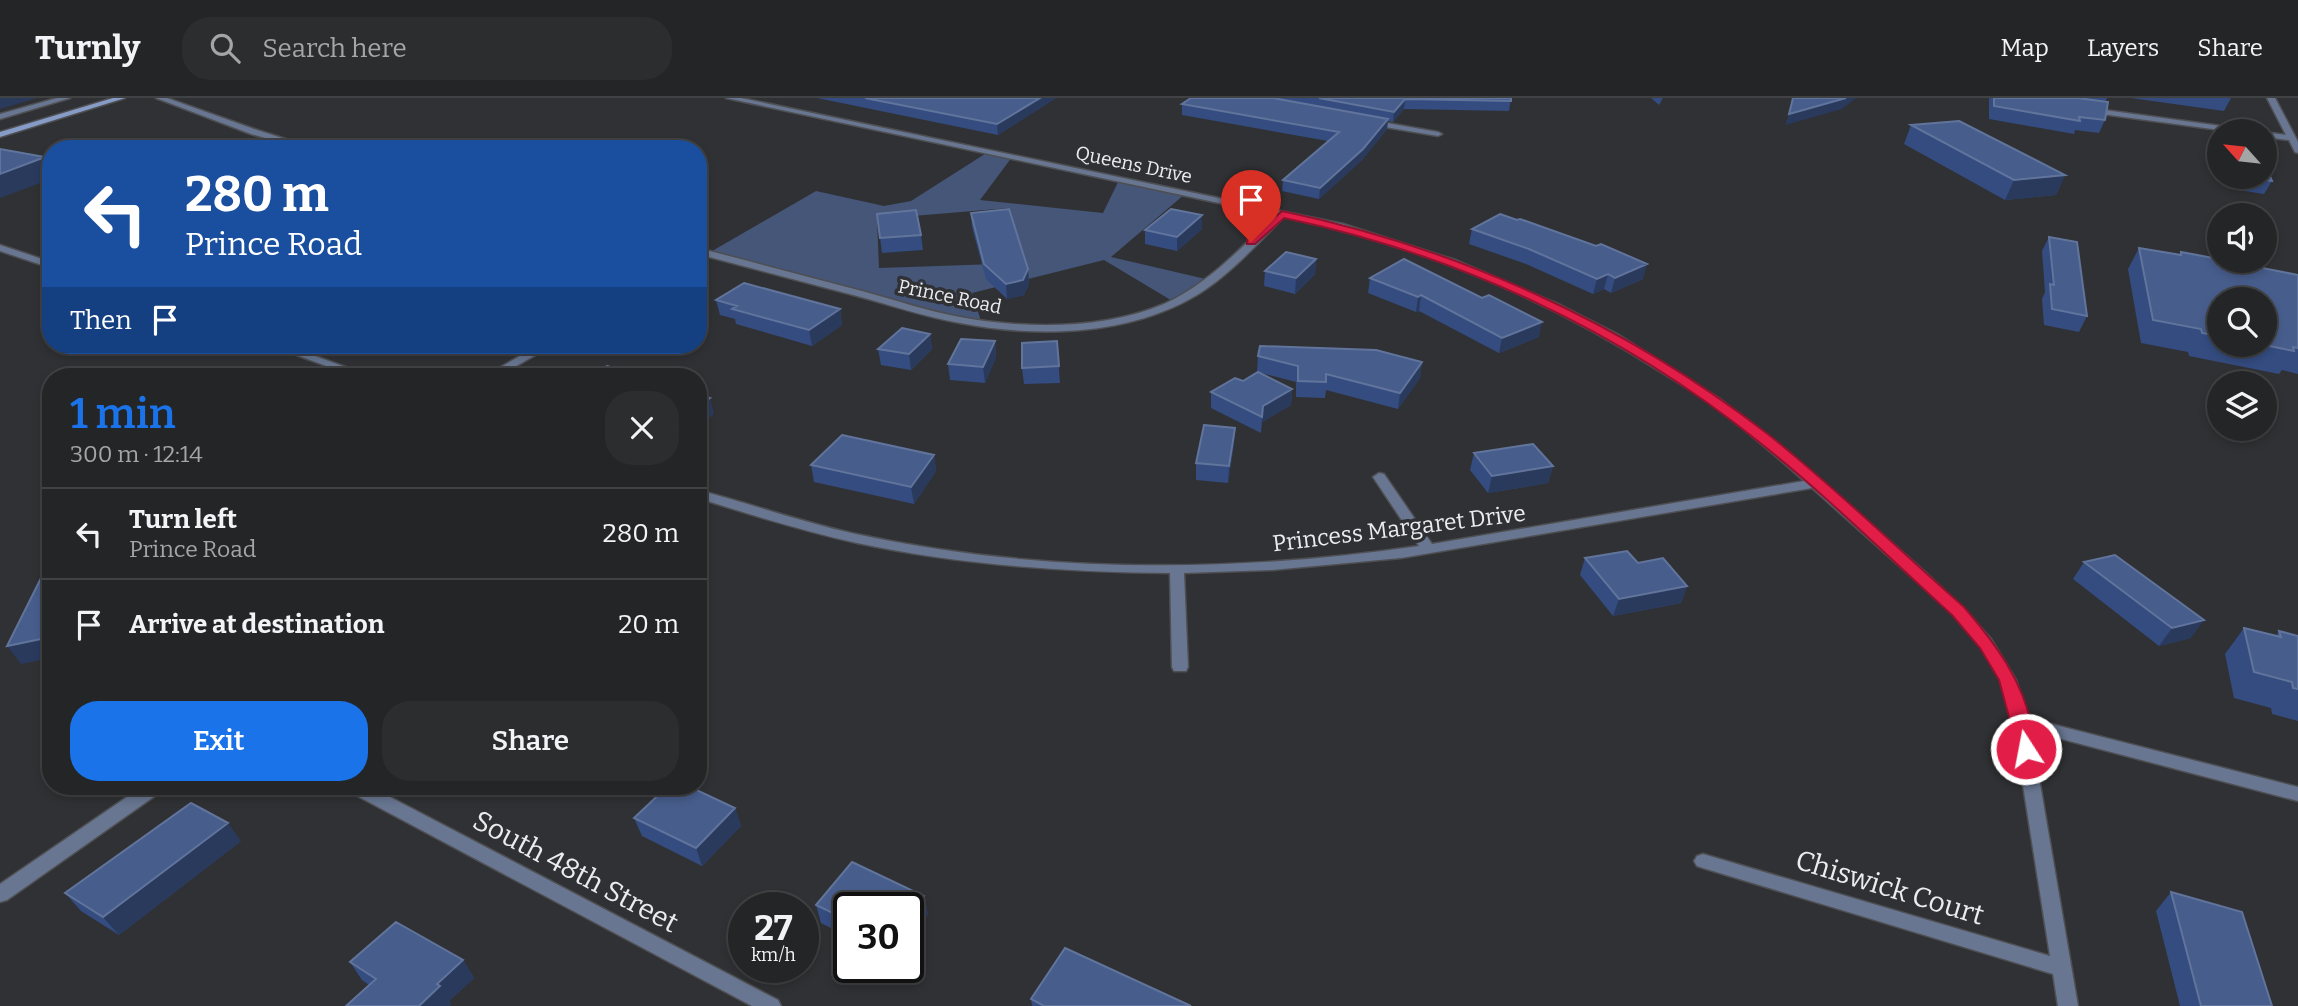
<!DOCTYPE html>
<html lang="en">
<head>
<meta charset="utf-8">
<style>
  body { margin:0; font-family:Bitter,serif; background:#2c2d2f; color:#f1f3f6; height:100vh; display:flex; flex-direction:column; font-size:26px; white-space:nowrap }
  * { box-sizing:border-box; margin:0 }
  p { font-size:23px; color:#a3a5a7 }
  .icon { flex:none; width:38px; height:38px; fill:none; stroke:currentColor; stroke-width:2; stroke-linecap:round; stroke-linejoin:round }
  .map { position:relative; flex:1; overflow:hidden }
  .details { position:absolute; left:42px; top:270px; width:665px; height:427px; display:flex; flex-direction:column; background:#242527; border-radius:28px; box-shadow:0 4px 10px #0003,0 0 0 2px #414244 }
  .details>* { flex:none }
  .banner { position:absolute; left:42px; top:42px; width:665px; height:214px; border-radius:28px; box-shadow:0 4px 10px #0003,0 0 0 2px #414244; background:#1a4fa0; color:#fff; overflow:hidden }
  .needle { width:46px; rotate:297deg }
  .controls { position:absolute; left:2207px; top:21px; display:grid; gap:14px }
  .controls a { display:grid; place-items:center; width:70px; height:70px; border-radius:50%; background:#242527; box-shadow:0 4px 10px #0003,0 0 0 2px #414244; font-size:35px }
  .speed { position:absolute; left:728px; top:794px; display:flex; gap:14px; font-size:35px; font-weight:700; text-align:center }
  .speed>* { display:grid; place-content:center; width:91px; height:91px; border-radius:50%; background:#242527; box-shadow:0 4px 10px #0003,0 0 0 2px #414244; line-height:1 }
  .speed small { font-size:18px; font-weight:400 }
  .speed .limit { border:4px solid #111; border-radius:10px; background:#fff; color:#111 }
  .pin { position:absolute; display:grid; place-items:center; width:60px; height:60px; color:#fff; margin:-72px -30px; border-radius:50% 50% 50% 0; rotate:-45deg; box-shadow:0 0 7px #0007 }
  .pin .icon { rotate:45deg }
  .me { position:absolute; width:77px; margin:-38px; rotate:349deg; stroke-linejoin:round; filter:drop-shadow(0 0 5px #0008) }
  .turn { display:flex; align-items:center; gap:24px; height:147px; padding:0 28px; font-size:32px }
  .turn .icon { width:91px; height:91px; stroke-width:2.5 }
  .turn b { display:block; font-size:49px; line-height:60px }
  .then { display:flex; align-items:center; height:66px; padding:0 28px; background:#0003; gap:14px; font-size:26px }
  .round { display:grid; place-items:center; flex:none; width:74px; height:74px; border-radius:28px; background:#2c2d2f }
  .summary { display:flex; align-items:center; justify-content:space-between; height:119px; padding:0 28px }
  h1 { font-size:42px; font-weight:600; line-height:52px; color:#1a73e8 }
  .cta { display:flex; gap:14px; margin-top:auto; padding:14px 28px }
  .cta a { flex:1; height:80px; border-radius:28px; background:#1a73e8; color:#fff; font-size:28px; font-weight:600; line-height:80px; text-align:center }
  .cta a+a { background:#2c2d2f; color:#f1f3f6 }
  ul { padding:0; list-style:none }
  li { display:flex; align-items:center; gap:21px; height:91px; padding:0 28px; border-top:2px solid #414244 }
  li div { flex:1 }
  li b { display:block; font-size:26px }
  li em { font-style:normal }
  header { display:flex; align-items:center; gap:42px; box-sizing:border-box; height:98px; padding:0 35px; background:#242527; border-bottom:2px solid #414244 }
  header strong { font-size:33px }
  nav { display:flex; gap:38px; margin-inline-start:auto; font-size:24px }
  .search { width:490px; height:63px; background:#2c2d2f; display:flex; align-items:center; gap:18px; box-sizing:border-box; padding:0 24px; border-radius:28px; color:#a3a5a7; font-size:26px }
  .map>svg:first-child { display:block }
  .green { fill:#455679; fill-rule:evenodd }
  .lines { fill:none; stroke-linecap:round; stroke-linejoin:round }
  .lane-casing { stroke:#4e4f52; stroke-width:3 }
  .street-casing { stroke:#4e4f52; stroke-width:3 }
  .secondary-casing { stroke:#4e4f52; stroke-width:3 }
  .lane { fill:#687691; fill-rule:evenodd }
  .street { fill:#687691; fill-rule:evenodd }
  .secondary { fill:#869cc7; fill-rule:evenodd }
  .wall { fill:#344c80; fill-rule:evenodd }
  .shaded-wall { fill:#2a3a5d }
  .building { fill:#475d8c; stroke:#61749b; stroke-width:2 }
  .route { fill:#e11d48; stroke:#92132f; stroke-width:2 }
  .labels { text-anchor:middle; stroke-width:7; stroke-linejoin:round; paint-order:stroke }
  .far-street-label { font-size:19px; fill:#ebecee; stroke:#303134 }
  .street-label { font-size:23px; fill:#ebecee; stroke:#303134 }
  .near-street-label { font-size:28px; fill:#ebecee; stroke:#303134 }
</style>
</head>
<body>
<header>
<strong>Turnly</strong>
<div class="search"><svg class="icon" aria-label="search" viewBox="0 0 24 24"><circle cx="10" cy="10" r="6"/><path d="M15 15l6 6"/></svg>Search here</div>
<nav><a>Map</a><a>Layers</a><a>Share</a></nav>
</header>
<div class="map">
<svg width="2298" height="908" viewBox="0 0 2298 908">
  <rect width="100%" height="100%" fill="#303134"/>
  <path class="green" d="M 988,54 L 1012,59 L 980,102 L 1103,115 L 1119,82 L 1185,96 L 1111,159 L 1210,182 L 1174,204 L 1104,162 L 972,195 L 982,226 L 707,156 L 816,93 L 884,108 L 911,103 ZM 1009,110 L 1027,165 L 879,170 L 877,121 Z"/>
  <g class="lines">
    <g class="lane-casing">
      <path id="lane" d="M 57,0 L 70,0 L 0,21 L 0,16 Z"/>
    </g>
    <g class="street-casing">
      <path id="street" d="M 156,0 L 167,0 L 257,32 L 317,51 L 303,51 L 251,36 Z
        M 726,0 L 741,0 L 1343,126 L 1455,162 L 1560,207 L 1617,236 L 1720,301 L 1821,382 L 1924,473 L 1963,510 L 1991,541 L 2016,582 L 2028,620 L 2298,689 L 2298,703 L 2031,633 L 2078,908 L 2058,908 L 2053,876 L 1703,770 L 1697,768 L 1694,763 L 1697,758 L 1703,756 L 2050,858 L 2013,624 L 2000,582 L 1980,548 L 1953,516 L 1812,390 L 1401,460 L 1272,472 L 1184,475 L 1188,569 L 1186,573 L 1174,573 L 1172,569 L 1170,475 C 1065,474 960,467 857,445 C 803,433 751,417 698,400 L 698,392 C 751,406 802,424 856,436 C 1039,476 1235,475 1419,448 L 1373,379 L 1379,375 L 1384,376 L 1432,446 L 1804,383 C 1775,357 1746,332 1714,308 C 1697,296 1679,285 1661,274 C 1546,200 1417,147 1284,119 C 1257,146 1230,177 1197,197 C 1128,238 1037,240 960,225 C 925,219 891,207 857,198 C 804,184 751,170 698,156 L 698,150 C 753,164 808,179 862,193 C 895,202 927,213 960,219 C 1025,231 1102,232 1164,206 C 1208,186 1241,150 1275,117 Z
        M 2267,0 L 2275,0 L 2298,44 L 2298,55 L 2295,54 L 2289,42 L 2264,39 L 2264,34 L 2286,37 Z
        M 2090,10 L 2243,31 L 2247,33 L 2227,33 L 2087,14 L 2086,12 Z
        M 1370,22 L 1438,34 L 1442,36 L 1438,38 L 1367,26 L 1367,22 Z
        M 0,147 L 51,164 L 51,170 L 0,153 Z
        M 269,247 L 285,247 L 370,278 L 354,278 Z
        M 539,247 L 553,247 L 499,278 L 485,278 Z
        M 143,688 L 165,688 L 162,693 L 7,802 L 0,804 L 0,786 Z
        M 345,688 L 369,688 L 778,902 L 781,908 L 752,908 L 348,693 Z"/>
    </g>
    <g class="secondary-casing">
      <path id="secondary" d="M 113,0 L 125,0 L 0,39 L 0,34 Z"/>
    </g>
    <use href="#lane" class="lane"/>
    <use href="#street" class="street"/>
    <use href="#secondary" class="secondary"/>
  </g>
  <path class="wall" d="M 817,0 L 1056,0 L 998,37 Z
    M 1191,0 L 1511,0 L 1509,13 L 1404,11 L 1393,24 L 1388,23 L 1387,31 L 1362,62 L 1319,101 L 1282,93 L 1283,82 L 1328,43 L 1182,17 L 1182,6 Z
    M 1651,0 L 1663,0 L 1659,7 Z
    M 1989,0 L 2107,0 L 2105,4 L 2105,22 L 2099,35 L 2075,32 L 2074,36 L 1989,21 Z
    M 2131,0 L 2231,0 L 2224,13 Z
    M 1911,27 L 2065,77 L 2056,97 L 2005,102 L 1904,46 Z
    M 2228,79 L 2264,79 L 2272,83 L 2264,96 L 2232,91 Z
    M 971,115 L 1028,171 L 1029,186 L 1024,197 L 1007,201 L 986,181 L 972,129 Z
    M 877,116 L 921,137 L 923,152 L 882,155 Z
    M 1202,131 L 1177,153 L 1145,146 L 1145,132 Z
    M 1472,131 L 1643,181 L 1611,195 L 1604,191 L 1593,196 L 1526,166 L 1469,146 Z
    M 2049,139 L 2087,218 L 2079,234 L 2044,227 L 2042,201 L 2045,194 L 2042,153 Z
    M 2139,150 L 2179,157 L 2181,154 L 2298,177 L 2298,276 L 2282,272 L 2279,276 L 2189,258 L 2188,254 L 2141,245 L 2128,171 ZM 2219,201 L 2264,247 L 2219,247 Z
    M 1316,161 L 1315,176 L 1295,196 L 1264,188 L 1265,173 Z
    M 1370,180 L 1539,239 L 1499,255 L 1419,213 L 1416,214 L 1368,195 Z
    M 716,202 L 840,211 L 842,227 L 812,248 L 736,226 L 735,221 L 720,217 Z
    M 930,236 L 932,251 L 911,272 L 881,267 L 878,251 Z
    M 995,243 L 996,259 L 985,285 L 950,282 L 948,266 Z
    M 1057,243 L 1060,285 L 1024,286 L 1022,270 Z
    M 1258,258 L 1422,264 L 1420,280 L 1398,311 L 1326,292 L 1325,300 L 1296,299 L 1296,284 L 1257,274 Z
    M 1243,283 L 1292,291 L 1291,307 L 1262,324 L 1261,335 L 1211,310 L 1211,294 Z
    M 1235,330 L 1234,346 L 1228,385 L 1196,382 L 1196,365 Z
    M 1474,355 L 1553,368 L 1548,385 L 1488,395 L 1470,372 Z
    M 934,357 L 936,373 L 914,406 L 814,384 L 811,367 Z
    M 1585,460 L 1638,465 L 1687,488 L 1681,505 L 1613,518 L 1580,477 Z
    M 2084,464 L 2191,540 L 2159,548 L 2073,481 Z
    M 2244,530 L 2276,538 L 2279,533 L 2298,538 L 2298,623 L 2272,616 L 2271,610 L 2234,600 L 2225,556 Z
    M 735,710 L 741,728 L 702,768 L 642,738 L 634,720 Z
    M 241,743 L 119,837 L 81,813 L 65,795 Z
    M 2171,794 L 2272,908 L 2180,908 L 2156,813 Z
    M 924,798 L 928,816 L 908,841 L 908,810 L 849,810 L 849,839 L 821,825 L 816,807 Z
    M 463,862 L 474,880 L 449,903 L 451,906 L 449,908 L 346,908 L 369,887 L 362,882 L 350,864 Z
    M 1031,901 L 1191,908 L 1032,908 Z"/>
  <path class="shaded-wall" d="M 0,0 L 37,0 L 0,11 Z
    M 1040,0 L 1056,0 L 998,37 L 997,26 Z
    M 1846,0 L 1856,0 L 1842,11 L 1785,27 L 1789,16 Z
    M 1405,1 L 1404,11 L 1393,24 L 1394,14 Z
    M 1388,21 L 1387,31 L 1362,62 L 1319,101 L 1320,90 Z
    M 45,59 L 51,69 L 51,81 L 0,100 L 0,76 Z
    M 2065,77 L 2056,97 L 2005,102 L 2014,82 Z
    M 1202,117 L 1202,131 L 1177,153 L 1177,139 Z
    M 1316,161 L 1315,176 L 1295,196 L 1296,180 Z
    M 1647,166 L 1643,181 L 1611,195 L 1615,180 Z
    M 1028,171 L 1029,186 L 1024,197 L 1007,201 L 1006,186 Z
    M 1608,176 L 1604,191 L 1593,196 L 1597,181 Z
    M 1421,197 L 1419,213 L 1416,214 L 1418,199 Z
    M 840,211 L 842,227 L 812,248 L 809,232 Z
    M 1542,224 L 1539,239 L 1499,255 L 1502,240 Z
    M 930,236 L 932,251 L 911,272 L 909,256 Z
    M 995,243 L 996,259 L 985,285 L 983,269 Z
    M 1422,264 L 1420,280 L 1398,311 L 1400,295 Z
    M 1292,291 L 1291,307 L 1262,324 L 1261,335 L 1263,308 Z
    M 710,300 L 714,316 L 698,328 L 698,308 Z
    M 1235,330 L 1234,346 L 1228,385 L 1229,368 Z
    M 934,357 L 936,373 L 914,406 L 911,389 Z
    M 1553,368 L 1548,385 L 1488,395 L 1492,378 Z
    M 1687,488 L 1681,505 L 1613,518 L 1619,501 Z
    M 2204,522 L 2191,540 L 2159,548 L 2172,530 Z
    M 51,539 L 51,560 L 21,566 L 7,548 Z
    M 735,710 L 741,728 L 702,768 L 696,750 Z
    M 228,725 L 241,743 L 119,837 L 103,819 Z
    M 924,798 L 928,816 L 908,841 L 908,818 Z
    M 463,862 L 474,880 L 449,903 L 451,906 L 449,908 L 419,908 L 437,886 Z"/>
  <path class="building" d="M 865,0 L 1040,0 L 997,26 Z
    M 1191,0 L 1273,0 L 1388,21 L 1363,51 L 1320,90 L 1283,82 L 1339,34 L 1182,6 Z
    M 1319,0 L 1511,0 L 1511,3 L 1405,1 L 1394,14 Z
    M 1793,0 L 1846,0 L 1789,16 Z
    M 1994,0 L 2078,0 L 2108,4 L 2105,22 L 2079,19 L 2080,23 L 1994,8 Z
    M 1959,23 L 2065,77 L 2014,82 L 1911,27 Z
    M 0,51 L 45,59 L 0,76 Z
    M 2264,64 L 2272,83 L 2248,79 L 2264,79 Z
    M 1009,111 L 1028,171 L 1023,182 L 1006,186 L 984,166 L 971,115 Z
    M 1171,111 L 1202,117 L 1177,139 L 1145,132 Z
    M 916,112 L 921,137 L 880,140 L 877,116 Z
    M 1500,116 L 1517,122 L 1520,121 L 1596,148 L 1601,146 L 1647,166 L 1615,180 L 1608,176 L 1597,181 L 1529,151 L 1472,131 Z
    M 2049,139 L 2077,144 L 2087,218 L 2052,211 L 2050,186 L 2054,187 Z
    M 2139,150 L 2181,157 L 2181,154 L 2219,161 L 2219,163 L 2227,163 L 2298,177 L 2298,250 L 2293,249 L 2294,253 L 2264,247 L 2264,201 L 2219,201 L 2219,238 L 2202,235 L 2201,231 L 2153,222 Z
    M 1286,154 L 1316,161 L 1296,180 L 1265,173 Z
    M 1404,161 L 1482,200 L 1489,197 L 1542,224 L 1502,240 L 1421,197 L 1418,199 L 1370,180 Z
    M 744,185 L 840,211 L 809,232 L 732,211 L 737,208 L 716,202 Z
    M 902,230 L 930,236 L 909,256 L 878,251 Z
    M 961,241 L 995,243 L 983,269 L 948,266 Z
    M 1057,243 L 1059,268 L 1022,270 L 1022,245 Z
    M 1260,248 L 1376,252 L 1422,264 L 1400,295 L 1326,276 L 1326,284 L 1298,283 L 1298,268 L 1258,258 Z
    M 607,268 L 640,278 L 591,278 Z
    M 1258,274 L 1292,291 L 1263,308 L 1262,319 L 1211,294 L 1235,280 L 1243,283 Z
    M 698,296 L 710,300 L 698,308 Z
    M 1204,327 L 1235,330 L 1229,368 L 1196,365 Z
    M 842,337 L 934,357 L 911,389 L 811,367 Z
    M 1533,346 L 1553,368 L 1492,378 L 1474,355 Z
    M 1627,453 L 1638,465 L 1663,460 L 1687,488 L 1619,501 L 1585,460 Z
    M 2115,457 L 2204,522 L 2172,530 L 2084,464 Z
    M 51,464 L 51,539 L 7,548 L 47,468 Z
    M 2244,530 L 2281,539 L 2279,533 L 2298,538 L 2298,591 L 2293,590 L 2292,584 L 2254,574 Z
    M 668,688 L 688,688 L 735,710 L 696,750 L 634,720 Z
    M 191,705 L 228,725 L 103,819 L 65,795 Z
    M 852,764 L 924,798 L 908,818 L 908,810 L 849,810 L 849,823 L 816,807 Z
    M 2171,794 L 2242,814 L 2272,908 L 2201,908 Z
    M 396,824 L 463,862 L 437,886 L 440,888 L 419,908 L 346,908 L 376,881 L 350,864 Z
    M 1065,850 L 1191,908 L 1044,908 L 1031,901 Z"/>
  <path class="route" d="M 1282,113 C 1459,150 1626,226 1769,337 C 1837,391 1899,452 1964,509 C 1995,545 2023,582 2032,630 C 2033,639 2037,648 2033,656 L 2019,656 L 1999,582 L 1980,550 L 1952,517 C 1888,459 1826,397 1759,344 C 1621,233 1457,156 1284,120 L 1255,146 L 1247,146 L 1247,142 Z"/>
  <g class="labels">
    <g class="far-street-label">
      <text transform="translate(1134 66) rotate(12)" y="7">Queens Drive</text>
      <text transform="translate(950 198) rotate(12)" y="7">Prince Road</text>
    </g>
    <g class="street-label">
      <text transform="translate(1399 430) rotate(-7)" y="8">Princess Margaret Drive</text>
    </g>
    <g class="near-street-label">
      <text transform="translate(576 773) rotate(28)" y="10">South 48th Street</text>
      <text transform="translate(1890 789) rotate(17)" y="10">Chiswick Court</text>
    </g>
  </g>
</svg>
<div class="controls">
<a><svg class="needle" viewBox="-14 -14 28 28"><path d="M0-13l5 13h-10z" fill="#e53935"/><path d="M0 13l5-13h-10z" fill="#a3a5a7"/></svg></a>
<a><svg class="icon" aria-label="sound" viewBox="0 0 24 24"><path d="M4 9h4l5-4v14l-5-4H4zM17 9q2 3 0 6"/></svg></a>
<a><svg class="icon" aria-label="search" viewBox="0 0 24 24"><circle cx="10" cy="10" r="6"/><path d="M15 15l6 6"/></svg></a>
<a><svg class="icon" aria-label="layers" viewBox="0 0 24 24"><path d="M12 4l9 5-9 5-9-5zM3 14l9 5 9-5"/></svg></a>
</div>
<div class="speed"><div>27<small>km/h</small></div><div class="limit">30</div></div>
<div class="pin" style="left:1251px;top:144px;background:#d93025"><svg class="icon" aria-label="arrive" viewBox="0 0 24 24"><path d="M6 21V4h12l-3 4 3 4H6"/></svg></div>
<svg class="me" style="left:2026px;top:651px" viewBox="-20 -20 40 40"><circle r="17" fill="#e11d48" stroke="#fff" stroke-width="3"/><path d="M0-11L8 9 0 5-8 9z" fill="#fff"/></svg>
<div class="banner">
<div class="turn"><svg class="icon" aria-label="left" viewBox="0 0 24 24"><path d="M17 20v-9H6M10 6l-5 5 5 5"/></svg><div><b>280 m</b>Prince Road</div></div>
<div class="then">Then<svg class="icon" aria-label="arrive" viewBox="0 0 24 24"><path d="M6 21V4h12l-3 4 3 4H6"/></svg></div>
</div>
<section class="details">
<div class="summary"><div><h1>1 min</h1><p>300 m · 12:14</p></div><a class="round"><svg class="icon" aria-label="close" viewBox="0 0 24 24"><path d="M6 6l12 12M18 6L6 18"/></svg></a></div>
<ul>
<li><svg class="icon" aria-label="left" viewBox="0 0 24 24"><path d="M17 20v-9H6M10 6l-5 5 5 5"/></svg><div><b>Turn left</b><p>Prince Road</p></div><em>280 m</em></li>
<li><svg class="icon" aria-label="arrive" viewBox="0 0 24 24"><path d="M6 21V4h12l-3 4 3 4H6"/></svg><div><b>Arrive at destination</b></div><em>20 m</em></li>
</ul>
<div class="cta"><a>Exit</a><a>Share</a></div>
</section>
</div>
</body>
</html>
